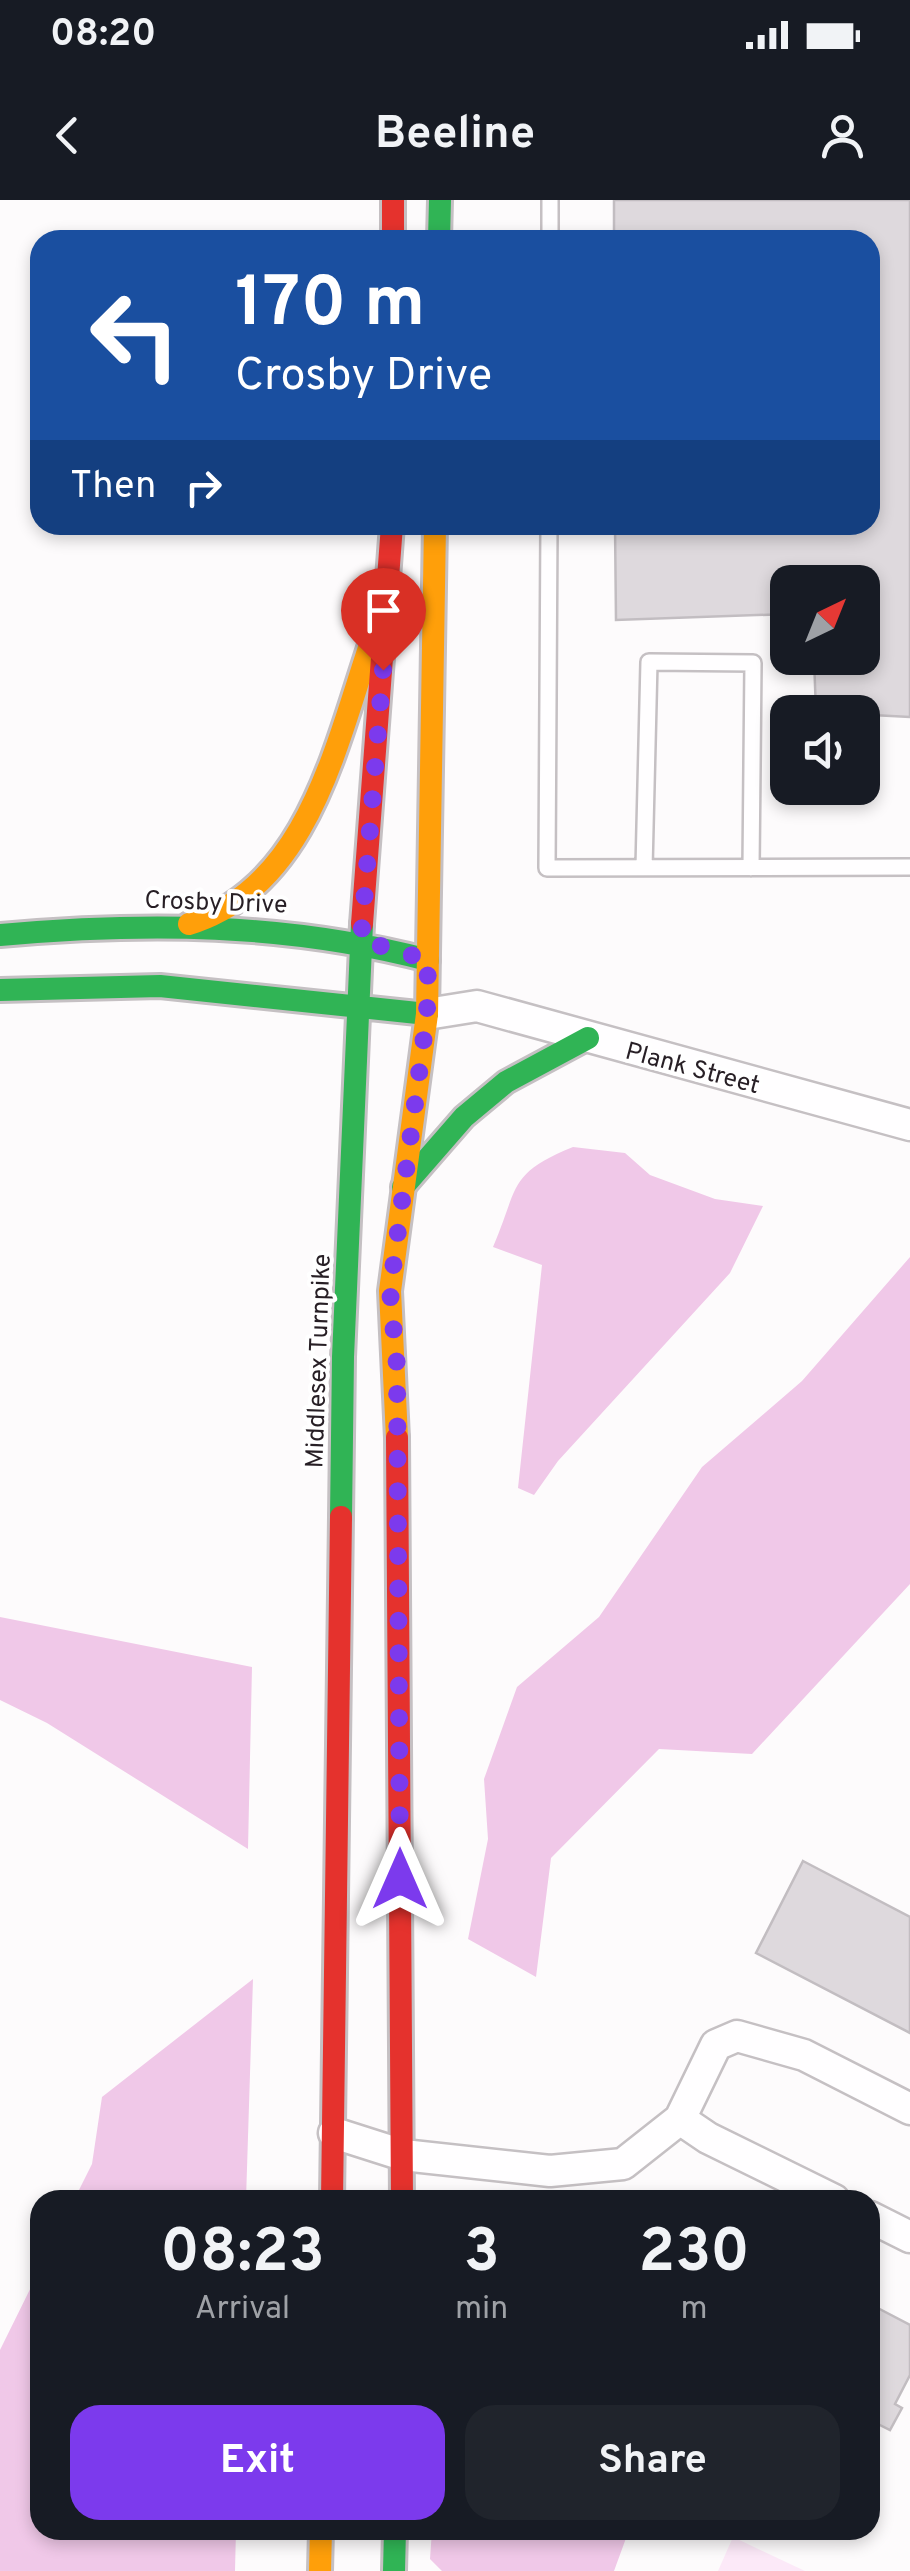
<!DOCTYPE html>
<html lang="en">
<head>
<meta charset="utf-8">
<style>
  body { margin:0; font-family:Overpass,sans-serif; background:#20242c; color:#f1f3f6; height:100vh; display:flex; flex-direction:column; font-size:38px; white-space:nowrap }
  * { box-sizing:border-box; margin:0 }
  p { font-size:32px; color:#9ea1a6 }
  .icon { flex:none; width:55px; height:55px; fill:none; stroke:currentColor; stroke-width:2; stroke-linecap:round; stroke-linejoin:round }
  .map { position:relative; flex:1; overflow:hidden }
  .details { position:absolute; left:30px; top:1990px; width:850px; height:350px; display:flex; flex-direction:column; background:#171b24; border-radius:30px; box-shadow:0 5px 15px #0003 }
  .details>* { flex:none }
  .hud { position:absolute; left:30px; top:30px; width:850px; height:305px; border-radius:30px; box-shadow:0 5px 15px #0003; background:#1a4fa0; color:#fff; overflow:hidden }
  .needle { width:65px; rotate:43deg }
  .buttons { position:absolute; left:770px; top:365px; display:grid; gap:20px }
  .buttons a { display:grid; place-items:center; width:110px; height:110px; border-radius:20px; background:#171b24; box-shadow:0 5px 15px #0003; font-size:50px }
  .pin { position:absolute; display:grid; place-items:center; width:85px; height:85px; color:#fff; margin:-102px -42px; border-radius:50% 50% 50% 0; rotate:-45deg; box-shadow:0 0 10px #0007 }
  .pin .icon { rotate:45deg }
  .me { position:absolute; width:110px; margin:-55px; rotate:0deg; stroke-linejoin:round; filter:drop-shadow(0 0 8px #0008) }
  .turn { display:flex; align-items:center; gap:35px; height:210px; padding:0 40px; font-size:45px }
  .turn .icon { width:130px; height:130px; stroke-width:2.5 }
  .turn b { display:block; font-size:70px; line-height:85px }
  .then { display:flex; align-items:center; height:95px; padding:0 40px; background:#0003; gap:20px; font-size:38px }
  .eta { display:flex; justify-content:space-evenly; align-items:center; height:170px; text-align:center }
  .eta b { font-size:60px; font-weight:700; line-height:70px }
  .action { display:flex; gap:20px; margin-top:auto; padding:20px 40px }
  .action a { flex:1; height:115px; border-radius:30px; background:#7c3aed; color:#fff; font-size:40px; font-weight:700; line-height:115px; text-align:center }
  .action a+a { background:#20242c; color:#f1f3f6 }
  .status { display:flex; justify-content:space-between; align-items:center; height:70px; padding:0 50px; background:#171b24; direction:ltr }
  .status svg { height:28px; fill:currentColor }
  header { display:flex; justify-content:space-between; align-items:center; height:130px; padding:0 40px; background:#171b24; font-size:45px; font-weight:700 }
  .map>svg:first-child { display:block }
  .green { fill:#fce9f8 }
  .water { fill:#f0c8e8 }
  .building { fill:#ded9dd; stroke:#c2bdc1; stroke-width:2.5 }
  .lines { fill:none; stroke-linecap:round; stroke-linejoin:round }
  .lane-casing { stroke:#c5c0c3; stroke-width:20 }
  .street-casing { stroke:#c5c0c3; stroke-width:35 }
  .fast-casing { stroke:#c5c0c3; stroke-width:28 }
  .slow-casing { stroke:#c5c0c3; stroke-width:28 }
  .jam-casing { stroke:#c5c0c3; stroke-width:28 }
  .lane { stroke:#fffeff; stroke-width:15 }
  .street { stroke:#fffeff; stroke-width:30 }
  .fast { stroke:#30b455; stroke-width:22 }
  .slow { stroke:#ff9f0a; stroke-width:22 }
  .jam { stroke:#e5322d; stroke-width:22 }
  .route { stroke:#7c3aed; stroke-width:18; stroke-dasharray:0 32.4 }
  .labels { text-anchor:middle; stroke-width:8; stroke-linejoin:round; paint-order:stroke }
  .street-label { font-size:25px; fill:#271f25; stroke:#fff }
</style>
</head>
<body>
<div class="status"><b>08:20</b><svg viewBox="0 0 49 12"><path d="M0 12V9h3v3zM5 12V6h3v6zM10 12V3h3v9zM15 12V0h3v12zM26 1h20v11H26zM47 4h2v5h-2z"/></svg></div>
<header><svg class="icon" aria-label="back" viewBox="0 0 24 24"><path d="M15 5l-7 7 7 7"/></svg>Beeline<svg class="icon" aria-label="person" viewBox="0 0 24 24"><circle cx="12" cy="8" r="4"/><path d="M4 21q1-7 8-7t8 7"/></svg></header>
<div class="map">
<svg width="910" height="2371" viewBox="0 0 910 2371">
  <rect width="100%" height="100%" fill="#fdfbfc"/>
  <path class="green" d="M 733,2337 L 805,2371 L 718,2371 Z"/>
  <path class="water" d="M 573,947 L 625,953 L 650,975 L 715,999 L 763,1006 L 730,1073 L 558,1261 L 534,1295 L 518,1288 L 542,1065 L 493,1047 C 519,987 507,974 573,947 Z
    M 910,1057 L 910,1384 L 752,1554 L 659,1549 L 551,1658 L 536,1777 L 468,1739 L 488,1639 L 484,1579 L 517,1487 L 599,1417 L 702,1267 L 802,1181 Z
    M 0,1417 L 252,1467 L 248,1649 L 47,1523 L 0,1500 Z
    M 253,1779 L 246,2000 L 74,2000 L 92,1964 L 102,1897 Z
    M 40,2069 L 40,2330 L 236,2330 L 235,2371 L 0,2371 L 0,2150 Z
    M 432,2330 L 629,2330 L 614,2371 L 442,2371 L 430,2359 Z"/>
  <path class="building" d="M 614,0 L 910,0 L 910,517 L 816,512 L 814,458 L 862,458 L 862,382 L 788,382 L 788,414 L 616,420 L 615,325 L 870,325 L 870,40 L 614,40 Z
    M 803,1661 L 910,1717 L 910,1833 L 756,1753 Z
    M 870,2104 L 910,2125 L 910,2175 L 895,2204 L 902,2208 L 890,2230 L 870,2220 Z"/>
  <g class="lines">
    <g class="lane-casing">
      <path id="lane" d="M 550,40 L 550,0
        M 549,325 L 547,668 L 910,667
        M 644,668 L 649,462 L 753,463 L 751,668"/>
    </g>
    <g class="street-casing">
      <path id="street" d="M 427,814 L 477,806 L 910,925
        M 680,1919 L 708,1938 L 834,2000
        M 334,1933 L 403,1955 L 550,1971 L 623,1964 L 680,1919 L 716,1845 L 737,1836 L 804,1855 L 910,1909
        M 870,2017 L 910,2037"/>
    </g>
    <g class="fast-casing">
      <path id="fast" d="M 439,40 L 440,0
        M 0,735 C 146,722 286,723 428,760
        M 0,790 L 160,786 L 427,814
        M 403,987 L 464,917 L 506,882 L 588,838
        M 341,1317 L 343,1157 L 362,724
        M 394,2371 L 395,2330"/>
    </g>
    <g class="slow-casing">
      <path id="slow" d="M 189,724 C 306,688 335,549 370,445
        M 397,1238 L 390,1091 L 427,814 L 435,325
        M 320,2371 L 321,2330"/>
    </g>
    <g class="jam-casing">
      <path id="jam" d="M 393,0 L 393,40
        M 362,724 L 392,325
        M 397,1238 L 402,2000
        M 332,2000 L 341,1317"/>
    </g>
    <use href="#lane" class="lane"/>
    <use href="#street" class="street"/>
    <use href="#fast" class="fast"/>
    <use href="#slow" class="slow"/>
    <use href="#jam" class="jam"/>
  </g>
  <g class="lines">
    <path class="route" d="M 383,470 L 361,740 L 428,760 L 427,814 L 390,1091 L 397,1166 L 400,1679"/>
  </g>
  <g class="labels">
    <g class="street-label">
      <text transform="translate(216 701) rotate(2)" y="9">Crosby Drive</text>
      <text transform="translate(693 867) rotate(15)" y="9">Plank Street</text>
      <text transform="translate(317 1161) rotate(-88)" y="9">Middlesex Turnpike</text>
    </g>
  </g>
</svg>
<div class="buttons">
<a><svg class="needle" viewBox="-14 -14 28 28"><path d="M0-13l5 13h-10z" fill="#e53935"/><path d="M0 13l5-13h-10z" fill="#9ea1a6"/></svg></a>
<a><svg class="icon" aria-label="sound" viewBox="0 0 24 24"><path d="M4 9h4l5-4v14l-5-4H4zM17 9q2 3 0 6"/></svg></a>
</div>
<div class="pin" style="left:383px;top:470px;background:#d93025"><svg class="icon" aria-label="arrive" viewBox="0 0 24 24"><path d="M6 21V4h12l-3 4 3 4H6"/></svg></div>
<svg class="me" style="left:400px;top:1679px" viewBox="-20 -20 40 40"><path d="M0-17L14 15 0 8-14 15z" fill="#7c3aed" stroke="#fff" stroke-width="4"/></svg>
<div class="hud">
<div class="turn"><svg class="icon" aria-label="left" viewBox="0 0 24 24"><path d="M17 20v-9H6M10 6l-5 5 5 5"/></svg><div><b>170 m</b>Crosby Drive</div></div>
<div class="then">Then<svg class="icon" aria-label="right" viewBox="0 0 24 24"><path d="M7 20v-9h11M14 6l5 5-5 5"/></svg></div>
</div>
<section class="details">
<div class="eta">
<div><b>08:23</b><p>Arrival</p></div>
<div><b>3</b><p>min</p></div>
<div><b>230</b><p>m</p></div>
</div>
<div class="action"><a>Exit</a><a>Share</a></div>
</section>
</div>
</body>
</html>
